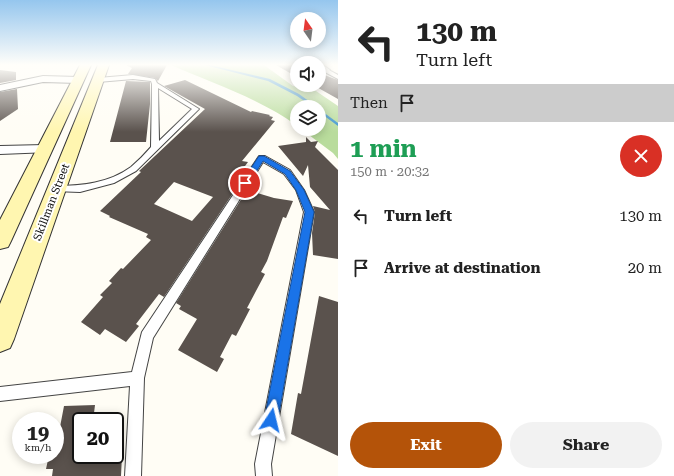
<!DOCTYPE html>
<html lang="en">
<head>
<meta charset="utf-8">
<style>
  body { margin:0; font-family:"Roboto Serif",serif; background:#f2f2f2; color:#222; height:100vh; display:flex; flex-direction:column; font-size:15px; white-space:nowrap }
  * { box-sizing:border-box; margin:0 }
  p { font-size:13px; color:#767676 }
  .icon { flex:none; width:22px; height:22px; fill:none; stroke:currentColor; stroke-width:2; stroke-linecap:round; stroke-linejoin:round }
  .map { position:relative; flex:1; overflow:hidden }
  .side { display:flex; flex-direction:column; background:#fff; width:336px }
  .side>* { flex:none }
  .guide { background:#fff; color:#222; overflow:hidden }
  .needle { width:26px; rotate:346deg }
  .buttons { position:absolute; left:290px; top:12px; display:grid; gap:8px }
  .buttons a { display:grid; place-items:center; width:36px; height:36px; border-radius:50%; background:#fff; box-shadow:0 2px 10px #0003; font-size:20px }
  .speed { position:absolute; left:12px; top:412px; display:flex; gap:8px; font-size:20px; font-weight:700; text-align:center }
  .speed>* { display:grid; place-content:center; width:52px; height:52px; border-radius:50%; background:#fff; box-shadow:0 2px 10px #0003; line-height:1 }
  .speed small { font-size:10px; font-weight:400 }
  .speed .limit { border:2px solid #111; border-radius:6px; background:#fff; color:#111 }
  .pin { position:absolute; display:grid; place-items:center; width:34px; height:34px; color:#fff; margin:-17px; border:2px solid #fff; border-radius:50%; box-shadow:0 1px 4px #0007 }
  .me { position:absolute; width:44px; margin:-22px; rotate:10deg; stroke-linejoin:round; filter:drop-shadow(0 0 3px #0008) }
  .turn { display:flex; align-items:center; gap:14px; height:84px; padding:0 12px; font-size:18px }
  .turn .icon { width:52px; height:52px; stroke-width:2.5 }
  .turn b { display:block; font-size:28px; line-height:34px }
  .then { display:flex; align-items:center; height:38px; padding:0 12px; background:#0003; gap:8px; font-size:15px }
  .round { display:grid; place-items:center; flex:none; width:42px; height:42px; border-radius:21px; background:#f2f2f2 }
  .head { display:flex; align-items:center; justify-content:space-between; height:68px; padding:0 12px }
  h1 { font-size:24px; font-weight:700; line-height:30px; color:#1e9e55 }
  .action { display:flex; gap:8px; margin-top:auto; padding:8px 12px }
  .action a { flex:1; height:46px; border-radius:24px; background:#b45309; color:#fff; font-size:16px; font-weight:700; line-height:46px; text-align:center }
  .action a+a { background:#f2f2f2; color:#222 }
  ul { padding:0; list-style:none }
  li { display:flex; align-items:center; gap:12px; height:52px; padding:0 12px }
  li div { flex:1 }
  li b { display:block; font-size:15px }
  li em { font-style:normal }
  main { display:flex; flex:1; min-height:0 }
  .map>svg:first-child { display:block }
  .forest { fill:#b9dc9c }
  .lines { fill:none; stroke-linecap:round; stroke-linejoin:round }
  .stream { fill:#3f96cf; fill-rule:evenodd }
  .building { fill:#5a524d; fill-rule:evenodd }
  .service-casing { stroke:#444; stroke-width:2 }
  .minor-casing { stroke:#444; stroke-width:2 }
  .secondary-casing { stroke:#333; stroke-width:2 }
  .service { fill:#fff; fill-rule:evenodd }
  .minor { fill:#fff; fill-rule:evenodd }
  .secondary { fill:#fff6b0; fill-rule:evenodd }
  .route { fill:#1a73e8; stroke:#114b97 }
  .labels { text-anchor:middle; stroke-width:4; stroke-linejoin:round; paint-order:stroke }
  .street-label { font-size:11px; fill:#111; stroke:#fff }
</style>
</head>
<body>
<main>
<div class="map">
<svg width="338" height="476" viewBox="0 0 338 476">
  <rect width="100%" height="100%" fill="#fffdf5"/>
  <path class="forest" d="M 171,65 L 264,65 L 293,86 L 313,89 L 338,106 L 338,159 L 333,153 L 301,129 L 319,129 L 319,107 L 297,107 L 297,126 C 263,100 210,82 171,65 Z"/>
  <g class="lines">
    <path class="stream" d="M 205,65 L 210,65 L 270,79 L 299,94 L 317,107 L 313,107 L 297,96 L 268,81 Z
      M 319,109 L 338,123 L 338,126 L 319,112 Z"/>
  </g>
  <path class="building" d="M 126,65 L 167,65 L 158,81 L 155,78 L 128,74 L 132,68 Z
    M 276,65 L 290,65 L 297,71 L 297,77 Z
    M 0,70 L 16,72 L 16,80 L 0,83 Z
    M 319,73 L 338,80 L 338,99 L 313,85 L 319,85 Z
    M 185,80 L 251,112 L 252,111 L 270,115 L 269,116 L 273,117 L 271,120 L 275,121 L 242,161 L 248,162 L 231,185 L 237,187 L 164,297 L 159,294 L 136,324 L 139,326 L 126,342 L 105,329 L 100,335 L 81,322 L 103,297 L 100,295 L 112,283 L 109,281 L 121,268 L 123,269 L 151,240 L 146,237 L 148,234 L 109,217 L 110,216 L 100,211 L 141,172 L 139,171 L 205,109 L 164,86 ZM 174,182 L 213,197 L 192,221 L 154,204 Z
    M 126,81 L 150,82 L 150,104 L 146,142 L 110,142 Z
    M 17,89 L 18,109 L 0,121 L 0,92 Z
    M 306,137 L 311,142 L 318,141 L 315,147 L 338,170 L 338,259 L 313,255 L 312,233 L 315,212 L 313,206 L 330,210 L 310,187 L 308,165 L 303,176 L 278,146 L 306,142 Z
    M 247,190 L 274,198 L 293,201 L 286,218 L 283,217 L 267,261 L 261,272 L 265,274 L 247,308 L 250,309 L 236,336 L 232,334 L 220,357 L 224,359 L 217,372 L 178,350 L 197,319 L 179,309 L 181,306 L 176,303 Z
    M 319,296 L 338,302 L 338,456 L 291,434 L 298,393 L 301,394 Z
    M 95,405 L 93,421 L 81,421 L 81,455 L 122,455 L 121,476 L 52,476 L 53,469 L 46,469 L 49,455 L 55,455 L 55,427 L 60,427 L 64,406 Z"/>
  <g class="lines">
    <g class="service-casing">
      <path id="service" d="M 291,65 L 296,65 L 297,70 Z
        M 323,69 L 327,69 L 338,75 L 338,79 L 323,71 Z
        M 133,75 L 155,79 L 157,83 L 199,109 L 136,171 L 114,183 L 80,192 L 53,191 L 52,189 L 53,187 L 56,186 C 82,186 109,183 131,167 C 138,161 145,154 151,147 L 152,84 L 151,81 L 133,79 L 98,82 L 95,80 L 98,78 ZM 158,88 L 192,109 L 159,141 Z
        M 259,156 L 265,156 L 290,170 L 304,190 L 314,212 L 271,464 L 272,476 L 256,476 L 255,464 L 304,212 L 296,190 L 284,174 L 263,162 L 153,338 L 144,378 L 141,476 L 125,476 L 130,386 L 0,401 L 0,387 L 132,372 L 142,332 Z"/>
    </g>
    <g class="minor-casing">
      <path id="minor" d="M 319,65 L 323,65 L 330,70 L 325,73 L 319,71 Z
        M 43,76 L 79,77 L 84,80 L 79,83 L 43,82 L 0,91 L 0,85 Z
        M 45,145 L 50,146 L 52,149 L 50,152 L 0,154 L 0,146 Z"/>
    </g>
    <g class="secondary-casing">
      <path id="secondary" d="M 80,65 L 91,65 L 11,241 L 8,247 L 0,249 L 0,220 Z
        M 98,65 L 109,65 L 14,339 L 10,348 L 0,352 L 0,304 Z"/>
    </g>
    <use href="#service" class="service"/>
    <use href="#minor" class="minor"/>
    <use href="#secondary" class="secondary"/>
  </g>
  <linearGradient id="sky" x2="0" y2="1"><stop stop-color="#95c6ee"/><stop offset="0.49" stop-color="#fffefa"/><stop offset="1" stop-color="#fffefa" stop-opacity="0"/></linearGradient>
  <rect width="338" height="132" fill="url(#sky)"/>
  <path class="route" d="M 259,156 L 264,156 L 290,171 L 304,190 L 314,212 L 278,420 L 276,425 L 271,427 L 266,425 L 264,420 L 305,212 L 296,190 L 285,174 L 263,161 L 248,185 L 242,185 L 241,183 Z"/>
  <g class="labels">
    <g class="street-label">
      <text transform="translate(51 202) rotate(-69)" y="4">Skillman Street</text>
    </g>
  </g>
</svg>
<div class="buttons">
<a><svg class="needle" viewBox="-14 -14 28 28"><path d="M0-13l5 13h-10z" fill="#e53935"/><path d="M0 13l5-13h-10z" fill="#767676"/></svg></a>
<a><svg class="icon" aria-label="sound" viewBox="0 0 24 24"><path d="M4 9h4l5-4v14l-5-4H4zM17 9q2 3 0 6"/></svg></a>
<a><svg class="icon" aria-label="layers" viewBox="0 0 24 24"><path d="M12 4l9 5-9 5-9-5zM3 14l9 5 9-5"/></svg></a>
</div>
<div class="speed"><div>19<small>km/h</small></div><div class="limit">20</div></div>
<div class="pin" style="left:245px;top:183px;background:#d93025"><svg class="icon" aria-label="arrive" viewBox="0 0 24 24"><path d="M6 21V4h12l-3 4 3 4H6"/></svg></div>
<svg class="me" style="left:271px;top:420px" viewBox="-20 -20 40 40"><path d="M0-17L14 15 0 8-14 15z" fill="#1a73e8" stroke="#fff" stroke-width="4"/></svg>
</div>
<section class="side">
<div class="guide">
<div class="turn"><svg class="icon" aria-label="left" viewBox="0 0 24 24"><path d="M17 20v-9H6M10 6l-5 5 5 5"/></svg><div><b>130 m</b>Turn left</div></div>
<div class="then">Then<svg class="icon" aria-label="arrive" viewBox="0 0 24 24"><path d="M6 21V4h12l-3 4 3 4H6"/></svg></div>
</div>
<div class="head"><div><h1>1 min</h1><p>150 m · 20:32</p></div><a class="round" style="background:#d93025;color:#fff"><svg class="icon" aria-label="close" viewBox="0 0 24 24"><path d="M6 6l12 12M18 6L6 18"/></svg></a></div>
<ul>
<li><svg class="icon" aria-label="left" viewBox="0 0 24 24"><path d="M17 20v-9H6M10 6l-5 5 5 5"/></svg><div><b>Turn left</b></div><em>130 m</em></li>
<li><svg class="icon" aria-label="arrive" viewBox="0 0 24 24"><path d="M6 21V4h12l-3 4 3 4H6"/></svg><div><b>Arrive at destination</b></div><em>20 m</em></li>
</ul>
<div class="action"><a>Exit</a><a>Share</a></div>
</section>
</main>
</body>
</html>
